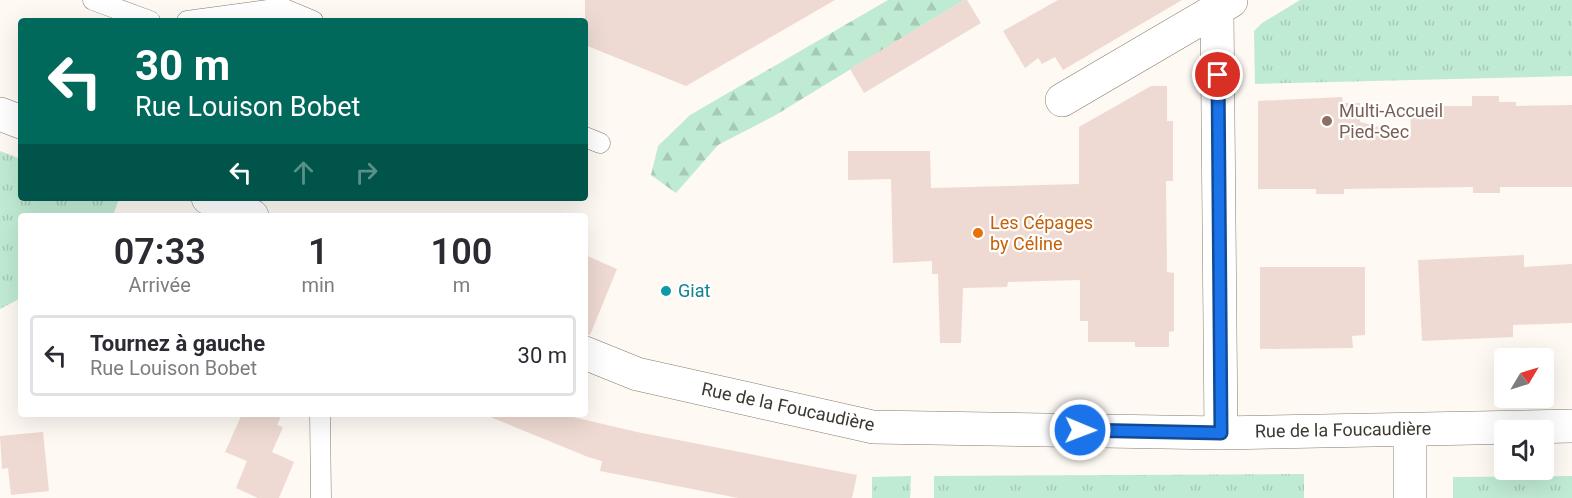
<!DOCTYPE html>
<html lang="fr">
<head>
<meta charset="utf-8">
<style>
  body { margin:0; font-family:Roboto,sans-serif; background:#f7f7f7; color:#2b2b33; height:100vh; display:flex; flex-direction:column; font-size:22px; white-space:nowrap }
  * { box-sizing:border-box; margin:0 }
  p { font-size:20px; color:#7c7c81 }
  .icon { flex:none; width:33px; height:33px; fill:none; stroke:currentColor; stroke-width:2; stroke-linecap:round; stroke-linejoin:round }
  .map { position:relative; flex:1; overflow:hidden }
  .panel { position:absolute; left:18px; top:213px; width:570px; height:204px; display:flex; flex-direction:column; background:#fff; border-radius:6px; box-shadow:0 6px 24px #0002 }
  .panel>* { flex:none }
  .banner { position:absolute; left:18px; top:18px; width:570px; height:183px; border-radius:6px; box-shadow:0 6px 24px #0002; background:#00695c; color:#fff; overflow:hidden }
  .needle { width:39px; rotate:52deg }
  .controls { position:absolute; left:1494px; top:348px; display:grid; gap:12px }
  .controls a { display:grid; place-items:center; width:60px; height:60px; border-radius:6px; background:#fff; box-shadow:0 6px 24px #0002; font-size:30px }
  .pin { position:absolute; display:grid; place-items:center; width:51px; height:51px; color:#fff; margin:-26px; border:3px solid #fff; border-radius:50%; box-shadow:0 2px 6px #0007 }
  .me { position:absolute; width:66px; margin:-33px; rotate:91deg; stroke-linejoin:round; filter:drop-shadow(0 0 4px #0008) }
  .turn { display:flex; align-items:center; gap:21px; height:126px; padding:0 18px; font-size:27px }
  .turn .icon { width:78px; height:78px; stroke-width:2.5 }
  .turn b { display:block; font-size:42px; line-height:51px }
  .lanes { display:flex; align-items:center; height:57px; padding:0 18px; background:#0003; justify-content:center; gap:30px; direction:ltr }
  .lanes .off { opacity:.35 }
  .eta { display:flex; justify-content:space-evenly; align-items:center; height:102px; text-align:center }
  .eta b { font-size:36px; font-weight:600; line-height:42px }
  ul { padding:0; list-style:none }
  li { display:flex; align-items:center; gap:18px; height:81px; margin:0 12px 9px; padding:0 6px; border:3px solid #e1e1e2; border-radius:6px }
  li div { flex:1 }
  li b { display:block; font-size:22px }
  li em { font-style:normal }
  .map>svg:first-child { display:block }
  .grass { fill:url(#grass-tufts) }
  .forest { fill:url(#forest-firs) }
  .building { fill:#eedad2 }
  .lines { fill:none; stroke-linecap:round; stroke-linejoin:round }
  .lane-casing { stroke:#857b6c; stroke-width:21 }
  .street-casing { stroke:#857b6c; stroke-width:34 }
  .lane { stroke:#fff; stroke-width:20 }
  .street { stroke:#fff; stroke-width:33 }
  .route-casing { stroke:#114b97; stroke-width:15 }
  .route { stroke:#1a73e8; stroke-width:10 }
  .education-dot { fill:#8d6e63; stroke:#fff; stroke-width:2 }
  .food-dot { fill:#e8710a; stroke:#fff; stroke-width:2 }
  .culture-dot { fill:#0f9aa8; stroke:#fff; stroke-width:2 }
  .labels { text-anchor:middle; stroke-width:4.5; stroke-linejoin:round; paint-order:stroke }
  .education-label { font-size:18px; fill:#785e54; stroke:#fff; text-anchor:start }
  .food-label { font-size:18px; fill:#c56008; stroke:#fff; text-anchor:start }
  .culture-label { font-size:18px; fill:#0d838f; stroke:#fff; text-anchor:start }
  .street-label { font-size:18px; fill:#3c3831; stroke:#fff }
</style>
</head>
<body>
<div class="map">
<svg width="1572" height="498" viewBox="0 0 1572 498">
  <defs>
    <pattern id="grass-tufts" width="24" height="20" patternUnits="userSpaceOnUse" patternTransform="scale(1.5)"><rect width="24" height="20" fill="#c0ebd3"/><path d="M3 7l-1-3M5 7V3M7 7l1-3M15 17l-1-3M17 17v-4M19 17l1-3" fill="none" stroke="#a6cab6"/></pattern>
    <pattern id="forest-firs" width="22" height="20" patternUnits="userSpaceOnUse" patternTransform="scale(1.5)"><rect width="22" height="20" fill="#c0ebd3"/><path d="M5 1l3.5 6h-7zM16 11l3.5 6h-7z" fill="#a6cab6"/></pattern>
  </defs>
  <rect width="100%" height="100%" fill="#fef9f3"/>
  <path class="grass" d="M 1300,0 L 1572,0 L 1572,76 L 1255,84 L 1254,31 L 1262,23 Z
    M 0,151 L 21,159 L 21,198 L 119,198 L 113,216 L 21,216 L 21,298 L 0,309 Z
    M 1304,474 L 1304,498 L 934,498 L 934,476 Z
    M 911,476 L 910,498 L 872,498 L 872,477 Z
    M 1572,476 L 1572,498 L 1453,498 L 1453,477 Z"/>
  <path class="forest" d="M 888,0 L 964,0 L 774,116 L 718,145 L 676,193 L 651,175 L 658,146 L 690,115 Z"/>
  <path class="building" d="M 585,0 L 835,0 L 686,86 L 585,45 Z
    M 964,0 L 967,0 L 981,23 L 864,93 L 850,69 Z
    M 1058,0 L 1182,0 L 1063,70 L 1055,57 L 1042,64 L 1038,58 L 1025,68 L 1003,31 Z
    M 1151,86 L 1167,86 L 1167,121 L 1173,121 L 1173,181 L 1166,181 L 1167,272 L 1174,273 L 1174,331 L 1169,332 L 1169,347 L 1135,347 L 1135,342 L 1088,342 L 1088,321 L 1080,321 L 1080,280 L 1008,282 L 1007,287 L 963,288 L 961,343 L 940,343 L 938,274 L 932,274 L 932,261 L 893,263 L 891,179 L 848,180 L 848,151 L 930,151 L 931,188 L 1079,184 L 1079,127 Z
    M 1472,96 L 1499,96 L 1499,102 L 1516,102 L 1516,106 L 1572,105 L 1572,187 L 1500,187 L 1500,193 L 1473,193 L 1473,187 L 1344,189 L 1344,194 L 1316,194 L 1316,189 L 1258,189 L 1258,101 L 1342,97 L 1343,103 L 1360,103 L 1360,122 L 1411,135 L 1410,106 L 1472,106 Z
    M 585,255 L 617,269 L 590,335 L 585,335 Z
    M 1524,255 L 1524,267 L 1572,264 L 1572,323 L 1513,325 L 1513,337 L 1422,341 L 1418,260 Z
    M 1260,267 L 1365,267 L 1365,335 L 1352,336 L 1353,348 L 1260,349 Z
    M 242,414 L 282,414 L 277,425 L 283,427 L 272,452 L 294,462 L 279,498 L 258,498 L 236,488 L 247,461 L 225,452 Z
    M 483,414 L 560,414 L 637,432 L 857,475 L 852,498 L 738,498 L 600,471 L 602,461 L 588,457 Z
    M 43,432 L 49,491 L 11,495 L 8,468 L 2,469 L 0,436 Z"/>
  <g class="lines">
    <g class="lane-casing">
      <path id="lane" d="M 93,0 L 150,21
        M 187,21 L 282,8 L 313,21
        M 585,137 L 600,143
        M 320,414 L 321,498"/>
    </g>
    <g class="street-casing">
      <path id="street" d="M 1217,10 L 1221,433
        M 1062,100 L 1231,1
        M 0,114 L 21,122
        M 208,198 L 252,216
        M 585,353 L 637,374 L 873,427 L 1221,433 L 1572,426
        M 1410,498 L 1410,429"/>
    </g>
    <use href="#lane" class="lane"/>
    <use href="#street" class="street"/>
  </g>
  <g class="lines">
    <g class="route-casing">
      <path id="route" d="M 1080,430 L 1221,433 L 1218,75"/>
    </g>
    <use href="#route" class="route"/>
  </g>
  <circle class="education-dot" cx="1327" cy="121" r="6"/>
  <circle class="food-dot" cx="978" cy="233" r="6"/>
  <circle class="culture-dot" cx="666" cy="291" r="6"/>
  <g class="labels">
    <g class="education-label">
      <text x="1339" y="117">Multi-Accueil<tspan x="1339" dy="21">Pied-Sec</tspan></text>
    </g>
    <g class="food-label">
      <text x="990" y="229">Les Cépages<tspan x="990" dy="21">by Céline</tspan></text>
    </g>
    <g class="culture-label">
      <text x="678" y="297">Giat</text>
    </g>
    <g class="street-label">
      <text transform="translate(788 407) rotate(12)" y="6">Rue de la Foucaudière</text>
      <text transform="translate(1343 430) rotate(-1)" y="6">Rue de la Foucaudière</text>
    </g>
  </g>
</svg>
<div class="controls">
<a><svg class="needle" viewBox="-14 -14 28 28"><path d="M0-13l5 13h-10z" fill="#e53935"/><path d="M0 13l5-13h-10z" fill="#7c7c81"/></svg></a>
<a><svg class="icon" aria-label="sound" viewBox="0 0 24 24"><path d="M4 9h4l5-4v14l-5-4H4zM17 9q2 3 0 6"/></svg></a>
</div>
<div class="pin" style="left:1218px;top:75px;background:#d93025"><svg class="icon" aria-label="arrive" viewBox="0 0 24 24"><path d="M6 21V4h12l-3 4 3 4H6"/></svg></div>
<svg class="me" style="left:1080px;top:430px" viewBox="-20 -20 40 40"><circle r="17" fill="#1a73e8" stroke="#fff" stroke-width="3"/><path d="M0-11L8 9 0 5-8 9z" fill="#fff"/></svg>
<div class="banner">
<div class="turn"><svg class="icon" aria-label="left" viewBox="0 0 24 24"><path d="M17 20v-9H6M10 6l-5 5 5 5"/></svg><div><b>30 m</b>Rue Louison Bobet</div></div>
<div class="lanes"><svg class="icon" aria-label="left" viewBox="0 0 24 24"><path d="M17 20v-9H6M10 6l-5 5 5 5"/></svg><svg class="icon off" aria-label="ahead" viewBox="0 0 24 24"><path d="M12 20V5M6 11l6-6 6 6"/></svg><svg class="icon off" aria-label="right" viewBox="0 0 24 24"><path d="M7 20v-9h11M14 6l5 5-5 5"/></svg></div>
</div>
<section class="panel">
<div class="eta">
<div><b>07:33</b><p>Arrivée</p></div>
<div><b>1</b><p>min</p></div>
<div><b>100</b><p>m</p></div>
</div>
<ul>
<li><svg class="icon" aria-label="left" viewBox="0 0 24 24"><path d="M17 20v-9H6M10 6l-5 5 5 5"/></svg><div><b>Tournez à gauche</b><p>Rue Louison Bobet</p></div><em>30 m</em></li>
</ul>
</section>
</div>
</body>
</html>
